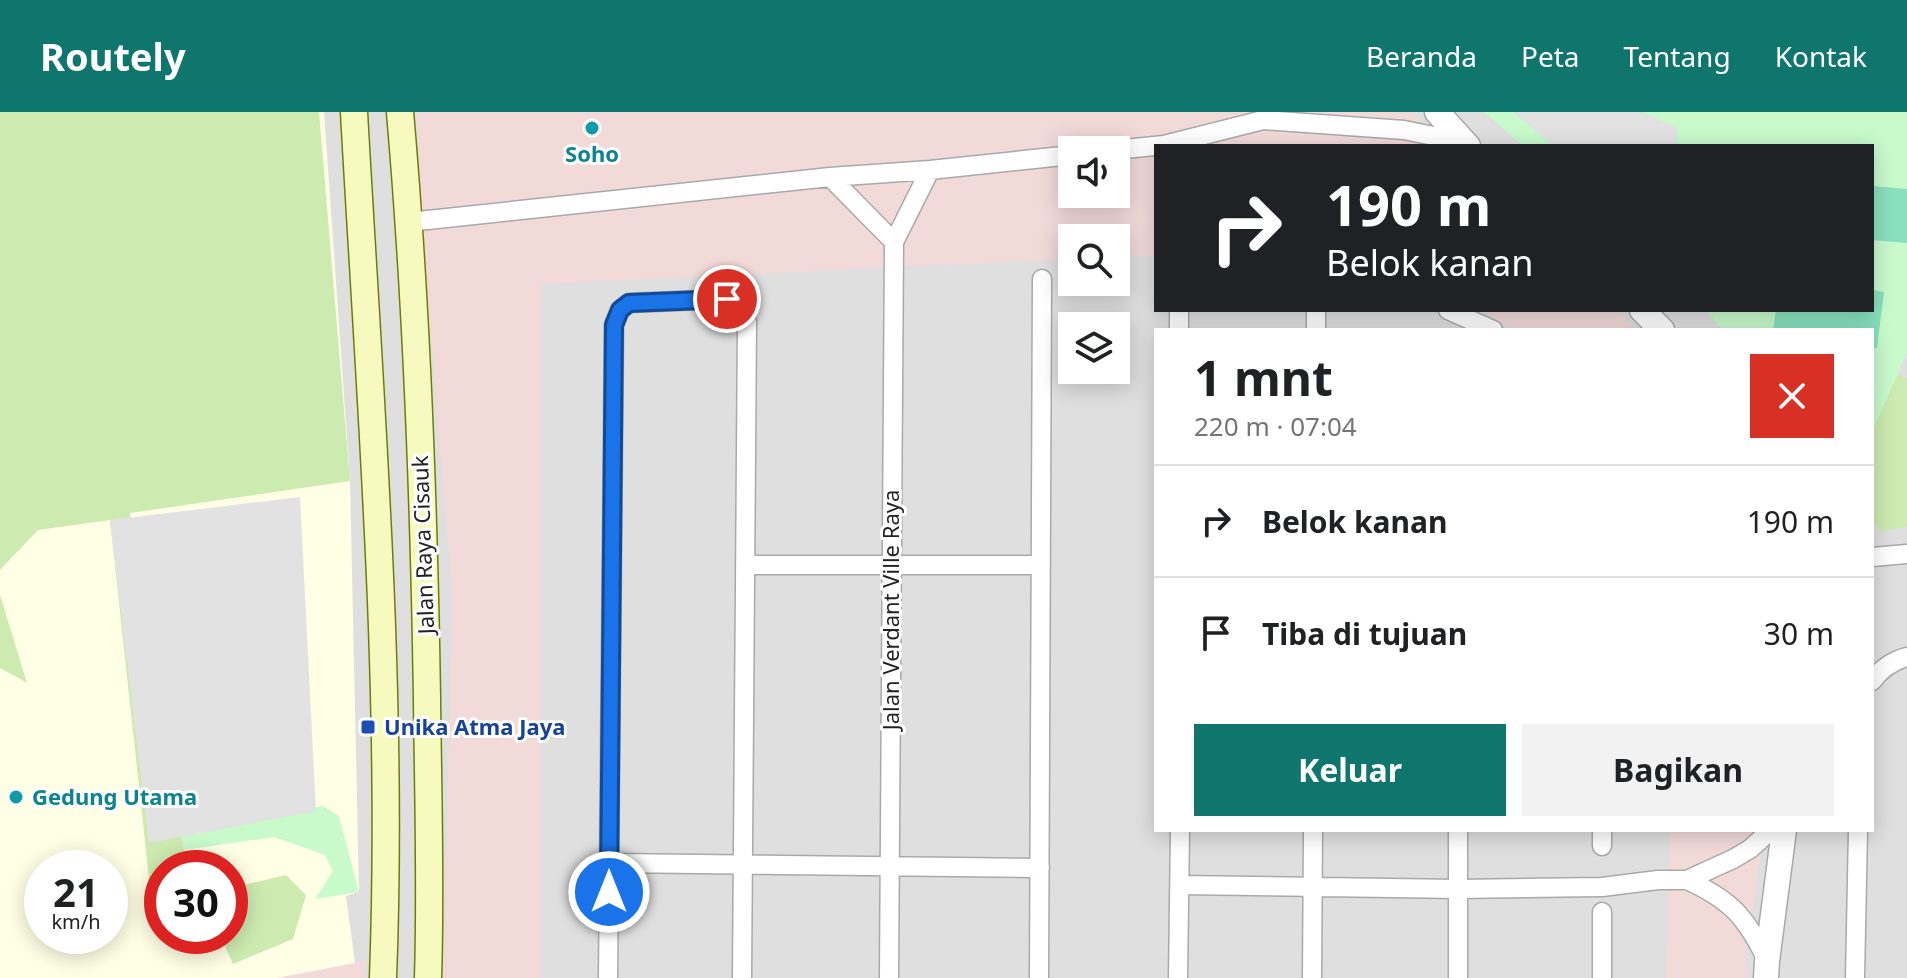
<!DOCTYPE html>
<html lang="id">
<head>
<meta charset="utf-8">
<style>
  body { margin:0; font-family:"Noto Sans",sans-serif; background:#f2f2f2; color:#202124; height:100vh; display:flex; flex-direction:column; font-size:30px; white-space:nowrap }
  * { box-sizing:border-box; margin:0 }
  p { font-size:26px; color:#757577 }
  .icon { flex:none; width:44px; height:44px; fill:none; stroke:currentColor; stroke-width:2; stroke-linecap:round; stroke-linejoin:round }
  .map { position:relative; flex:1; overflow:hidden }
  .sheet { position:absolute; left:1154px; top:216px; width:720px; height:504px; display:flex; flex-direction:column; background:#fff; border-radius:0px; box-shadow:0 4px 20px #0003 }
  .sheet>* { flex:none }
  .guide { position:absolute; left:1154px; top:32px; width:720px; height:168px; border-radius:0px; box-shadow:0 4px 20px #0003; background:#202124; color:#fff; overflow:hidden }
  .controls { position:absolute; left:1058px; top:24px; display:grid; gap:16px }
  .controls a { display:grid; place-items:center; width:72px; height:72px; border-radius:0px; background:#fff; box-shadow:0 4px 20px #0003; font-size:40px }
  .speed { position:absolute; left:24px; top:738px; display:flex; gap:16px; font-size:40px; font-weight:700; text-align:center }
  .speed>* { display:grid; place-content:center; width:104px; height:104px; border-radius:50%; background:#fff; box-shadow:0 4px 20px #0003; line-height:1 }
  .speed small { font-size:20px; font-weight:400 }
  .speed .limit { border:12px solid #d22; background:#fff; color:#111 }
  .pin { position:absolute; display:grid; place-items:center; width:68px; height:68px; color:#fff; margin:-34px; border:4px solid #fff; border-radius:50%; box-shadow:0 2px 8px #0007 }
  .me { position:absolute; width:88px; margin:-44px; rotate:0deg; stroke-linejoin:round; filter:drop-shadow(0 0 6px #0008) }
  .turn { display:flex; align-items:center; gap:28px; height:168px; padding:0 40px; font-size:36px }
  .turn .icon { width:104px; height:104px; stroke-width:2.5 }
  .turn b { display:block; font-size:56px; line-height:68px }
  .round { display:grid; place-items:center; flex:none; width:84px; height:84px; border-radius:0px; background:#f2f2f2 }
  .summary { display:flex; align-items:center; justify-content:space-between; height:136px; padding:0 40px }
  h1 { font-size:48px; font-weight:700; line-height:60px }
  .primary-button { display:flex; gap:16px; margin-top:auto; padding:16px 40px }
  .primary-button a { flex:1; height:92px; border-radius:0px; background:#0f766e; color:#fff; font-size:32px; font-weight:700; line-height:92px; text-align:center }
  .primary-button a+a { background:#f2f2f2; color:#202124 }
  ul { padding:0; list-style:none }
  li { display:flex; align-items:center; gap:24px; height:112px; padding:0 40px; border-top:2px solid #e0e0e0 }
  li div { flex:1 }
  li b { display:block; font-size:30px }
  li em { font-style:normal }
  header { display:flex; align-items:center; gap:48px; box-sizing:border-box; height:112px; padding:0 40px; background:#0f766e; color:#fff }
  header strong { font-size:38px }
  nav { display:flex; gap:44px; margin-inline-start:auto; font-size:28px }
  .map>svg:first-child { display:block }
  .residential { fill:#e0dfdf; fill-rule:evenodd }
  .commercial { fill:#f2dad9; fill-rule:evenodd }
  .education { fill:#ffffe5; fill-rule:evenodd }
  .grass { fill:#cdebb0 }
  .park { fill:#c8facc }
  .pitch { fill:#88e0be }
  .parking { fill:#e2e2e2 }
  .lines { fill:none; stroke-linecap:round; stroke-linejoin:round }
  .minor-casing { stroke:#a9a9a9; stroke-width:21 }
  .tertiary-casing { stroke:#a9a9a9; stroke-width:27 }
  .secondary-casing { stroke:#707d05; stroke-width:29 }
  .minor { stroke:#fff; stroke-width:18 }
  .tertiary { stroke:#fff; stroke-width:24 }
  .secondary { stroke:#f7fabf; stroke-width:26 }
  .route-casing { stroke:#114b97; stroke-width:20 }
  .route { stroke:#1a73e8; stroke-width:14 }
  .culture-dot { fill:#0f9aa8; stroke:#fff; stroke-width:3 }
  .transit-dot { fill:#1a4fb4; stroke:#fff; stroke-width:3 }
  .labels { text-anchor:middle; stroke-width:6; stroke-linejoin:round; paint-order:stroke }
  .culture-label { font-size:22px; font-weight:bold; fill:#0d838f; stroke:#fff }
  .street-label { font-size:22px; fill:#222; stroke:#fff }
  .transit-label { font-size:22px; font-weight:bold; fill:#164399; stroke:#fff; text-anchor:start }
</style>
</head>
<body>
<header>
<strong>Routely</strong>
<nav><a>Beranda</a><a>Peta</a><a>Tentang</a><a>Kontak</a></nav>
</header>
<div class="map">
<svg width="1907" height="866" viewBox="0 0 1907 866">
  <rect width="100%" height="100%" fill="#f2efe9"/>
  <path class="residential" d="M 0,0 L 1907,0 L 1907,866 L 0,866 ZM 1156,34 L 1872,34 L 1872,198 L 1156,198 ZM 1072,38 L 1116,38 L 1116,82 L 1072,82 ZM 1072,126 L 1116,126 L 1116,170 L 1072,170 ZM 1072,214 L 1116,214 L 1116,258 L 1072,258 ZM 1156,218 L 1872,218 L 1872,718 L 1156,718 ZM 42,756 L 110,756 L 110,824 L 42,824 ZM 162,756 L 230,756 L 230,824 L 162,824 Z"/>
  <path class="commercial" d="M 416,0 L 1412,0 L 1436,34 L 1156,34 L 1156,144 L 1116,145 L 1116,126 L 1072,126 L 1072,147 L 541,172 L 540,866 L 444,866 L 452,480 L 425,150 ZM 1072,38 L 1116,38 L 1116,82 L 1072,82 Z
    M 1482,198 L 1617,198 L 1635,218 L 1514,218 Z
    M 1670,718 L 1764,718 L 1746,841 L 1747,866 L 1666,866 Z
    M 365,849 L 365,866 L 277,866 L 355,851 Z"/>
  <path class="education" d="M 0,0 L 324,0 L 350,369 L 359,780 L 346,784 L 355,851 L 277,866 L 0,866 ZM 42,756 L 110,756 L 110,824 L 42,824 ZM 162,756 L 230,756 L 230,824 L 162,824 Z"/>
  <path class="grass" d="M 0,0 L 319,0 L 350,369 L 130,401 L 187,756 L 162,756 L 162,800 L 151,785 L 110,408 L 38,418 L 0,458 Z
    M 1897,263 L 1907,266 L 1907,415 L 1880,419 L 1872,409 L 1872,320 Z
    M 0,483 L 27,571 L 0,556 Z
    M 286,763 L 306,783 L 293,827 L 233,852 L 223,830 L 188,824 L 230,824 L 230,776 Z"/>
  <path class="park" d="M 1484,0 L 1907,0 L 1907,241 L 1872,320 L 1872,218 L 1722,218 L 1706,198 L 1872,198 L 1872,34 L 1523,34 Z
    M 323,694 L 339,704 L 359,780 L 315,787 L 333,759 L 325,743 L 274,725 L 184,738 L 181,717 Z"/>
  <path class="pitch" d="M 1872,74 L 1907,77 L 1907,131 L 1872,128 Z
    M 1872,178 L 1884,180 L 1877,236 L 1872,236 L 1872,218 L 1773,218 L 1776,198 L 1872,198 Z"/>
  <path class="parking" d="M 1513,0 L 1642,0 L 1678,16 L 1676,34 L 1553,34 Z
    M 300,385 L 316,699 L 149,731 L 110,408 Z"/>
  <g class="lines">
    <g class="minor-casing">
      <path id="minor" d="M 1115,38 L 1164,33 L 1263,8 L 1404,18 L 1463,30
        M 830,65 L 894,130
        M 409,110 L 830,65 L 930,58 L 1072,43
        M 1448,198 L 1493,218
        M 1179,218 L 1179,198
        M 1316,218 L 1316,198
        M 1872,445 L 1907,442
        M 745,453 L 1041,453
        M 1872,569 C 1881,557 1892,549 1907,545
        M 1458,718 L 1458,866
        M 1602,718 L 1602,734
        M 609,751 L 1040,756
        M 1687,768 C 1731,788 1746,805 1767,848
        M 1180,773 L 1459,777 L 1602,775 L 1658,768 L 1687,768 L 1733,747 L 1750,737 L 1771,718
        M 608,866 L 614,213 L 620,198 L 629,191 L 727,187 L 740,195 L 747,210 L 742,866
        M 889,866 L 894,130 L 930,58
        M 1039,866 L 1042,167
        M 1178,866 L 1180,718
        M 1312,866 L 1313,718
        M 1602,866 L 1602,800
        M 1855,866 L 1858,718"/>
    </g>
    <g class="tertiary-casing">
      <path id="tertiary" d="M 1437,0 L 1468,34
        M 1642,198 L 1662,218
        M 1766,866 L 1767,849 L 1784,718"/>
    </g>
    <g class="secondary-casing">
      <path id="secondary" d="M 354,0 C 370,288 394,577 383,866
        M 400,0 C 417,195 424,391 427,587 C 428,680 431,773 428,866"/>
    </g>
    <use href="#minor" class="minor"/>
    <use href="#tertiary" class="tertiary"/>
    <use href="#secondary" class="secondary"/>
  </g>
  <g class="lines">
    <g class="route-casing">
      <path id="route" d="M 609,780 L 614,213 L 620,198 L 629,191 L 727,187"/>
    </g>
    <use href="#route" class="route"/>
  </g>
  <g class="culture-dot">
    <circle cx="592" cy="16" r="8"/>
    <circle cx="16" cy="685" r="8"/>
  </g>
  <rect class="transit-dot" x="360" y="607" width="16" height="16" rx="4"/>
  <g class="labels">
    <g class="culture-label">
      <text x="592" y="50">Soho</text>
      <text x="32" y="693" text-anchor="start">Gedung Utama</text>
    </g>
    <g class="street-label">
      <text transform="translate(423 433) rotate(-92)" y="8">Jalan Raya Cisauk</text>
      <text transform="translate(891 498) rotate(-90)" y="8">Jalan Verdant Ville Raya</text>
    </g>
    <g class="transit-label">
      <text x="384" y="623">Unika Atma Jaya</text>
    </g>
  </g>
</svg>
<div class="controls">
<a><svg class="icon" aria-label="sound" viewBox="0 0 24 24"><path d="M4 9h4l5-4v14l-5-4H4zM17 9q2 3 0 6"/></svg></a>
<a><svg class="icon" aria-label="search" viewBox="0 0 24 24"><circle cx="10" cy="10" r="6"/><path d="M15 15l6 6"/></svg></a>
<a><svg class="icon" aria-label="layers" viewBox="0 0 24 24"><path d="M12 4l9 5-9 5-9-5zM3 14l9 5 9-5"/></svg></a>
</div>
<div class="speed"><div>21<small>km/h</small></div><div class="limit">30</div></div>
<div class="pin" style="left:727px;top:187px;background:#d93025"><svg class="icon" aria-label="arrive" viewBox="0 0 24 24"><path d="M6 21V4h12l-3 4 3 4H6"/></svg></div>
<svg class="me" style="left:609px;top:780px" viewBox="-20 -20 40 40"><circle r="17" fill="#1a73e8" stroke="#fff" stroke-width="3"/><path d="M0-11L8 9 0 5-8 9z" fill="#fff"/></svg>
<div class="guide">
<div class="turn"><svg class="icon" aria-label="right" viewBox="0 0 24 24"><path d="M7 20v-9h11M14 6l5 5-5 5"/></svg><div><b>190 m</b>Belok kanan</div></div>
</div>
<section class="sheet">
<div class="summary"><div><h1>1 mnt</h1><p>220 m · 07:04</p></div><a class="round" style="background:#d93025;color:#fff"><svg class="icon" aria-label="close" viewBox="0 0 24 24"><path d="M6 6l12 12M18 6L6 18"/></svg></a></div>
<ul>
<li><svg class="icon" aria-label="right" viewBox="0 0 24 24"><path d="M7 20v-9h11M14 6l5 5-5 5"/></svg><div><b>Belok kanan</b></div><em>190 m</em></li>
<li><svg class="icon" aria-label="arrive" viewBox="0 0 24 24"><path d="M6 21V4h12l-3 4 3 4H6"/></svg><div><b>Tiba di tujuan</b></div><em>30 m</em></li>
</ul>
<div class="primary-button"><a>Keluar</a><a>Bagikan</a></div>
</section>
</div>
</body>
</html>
